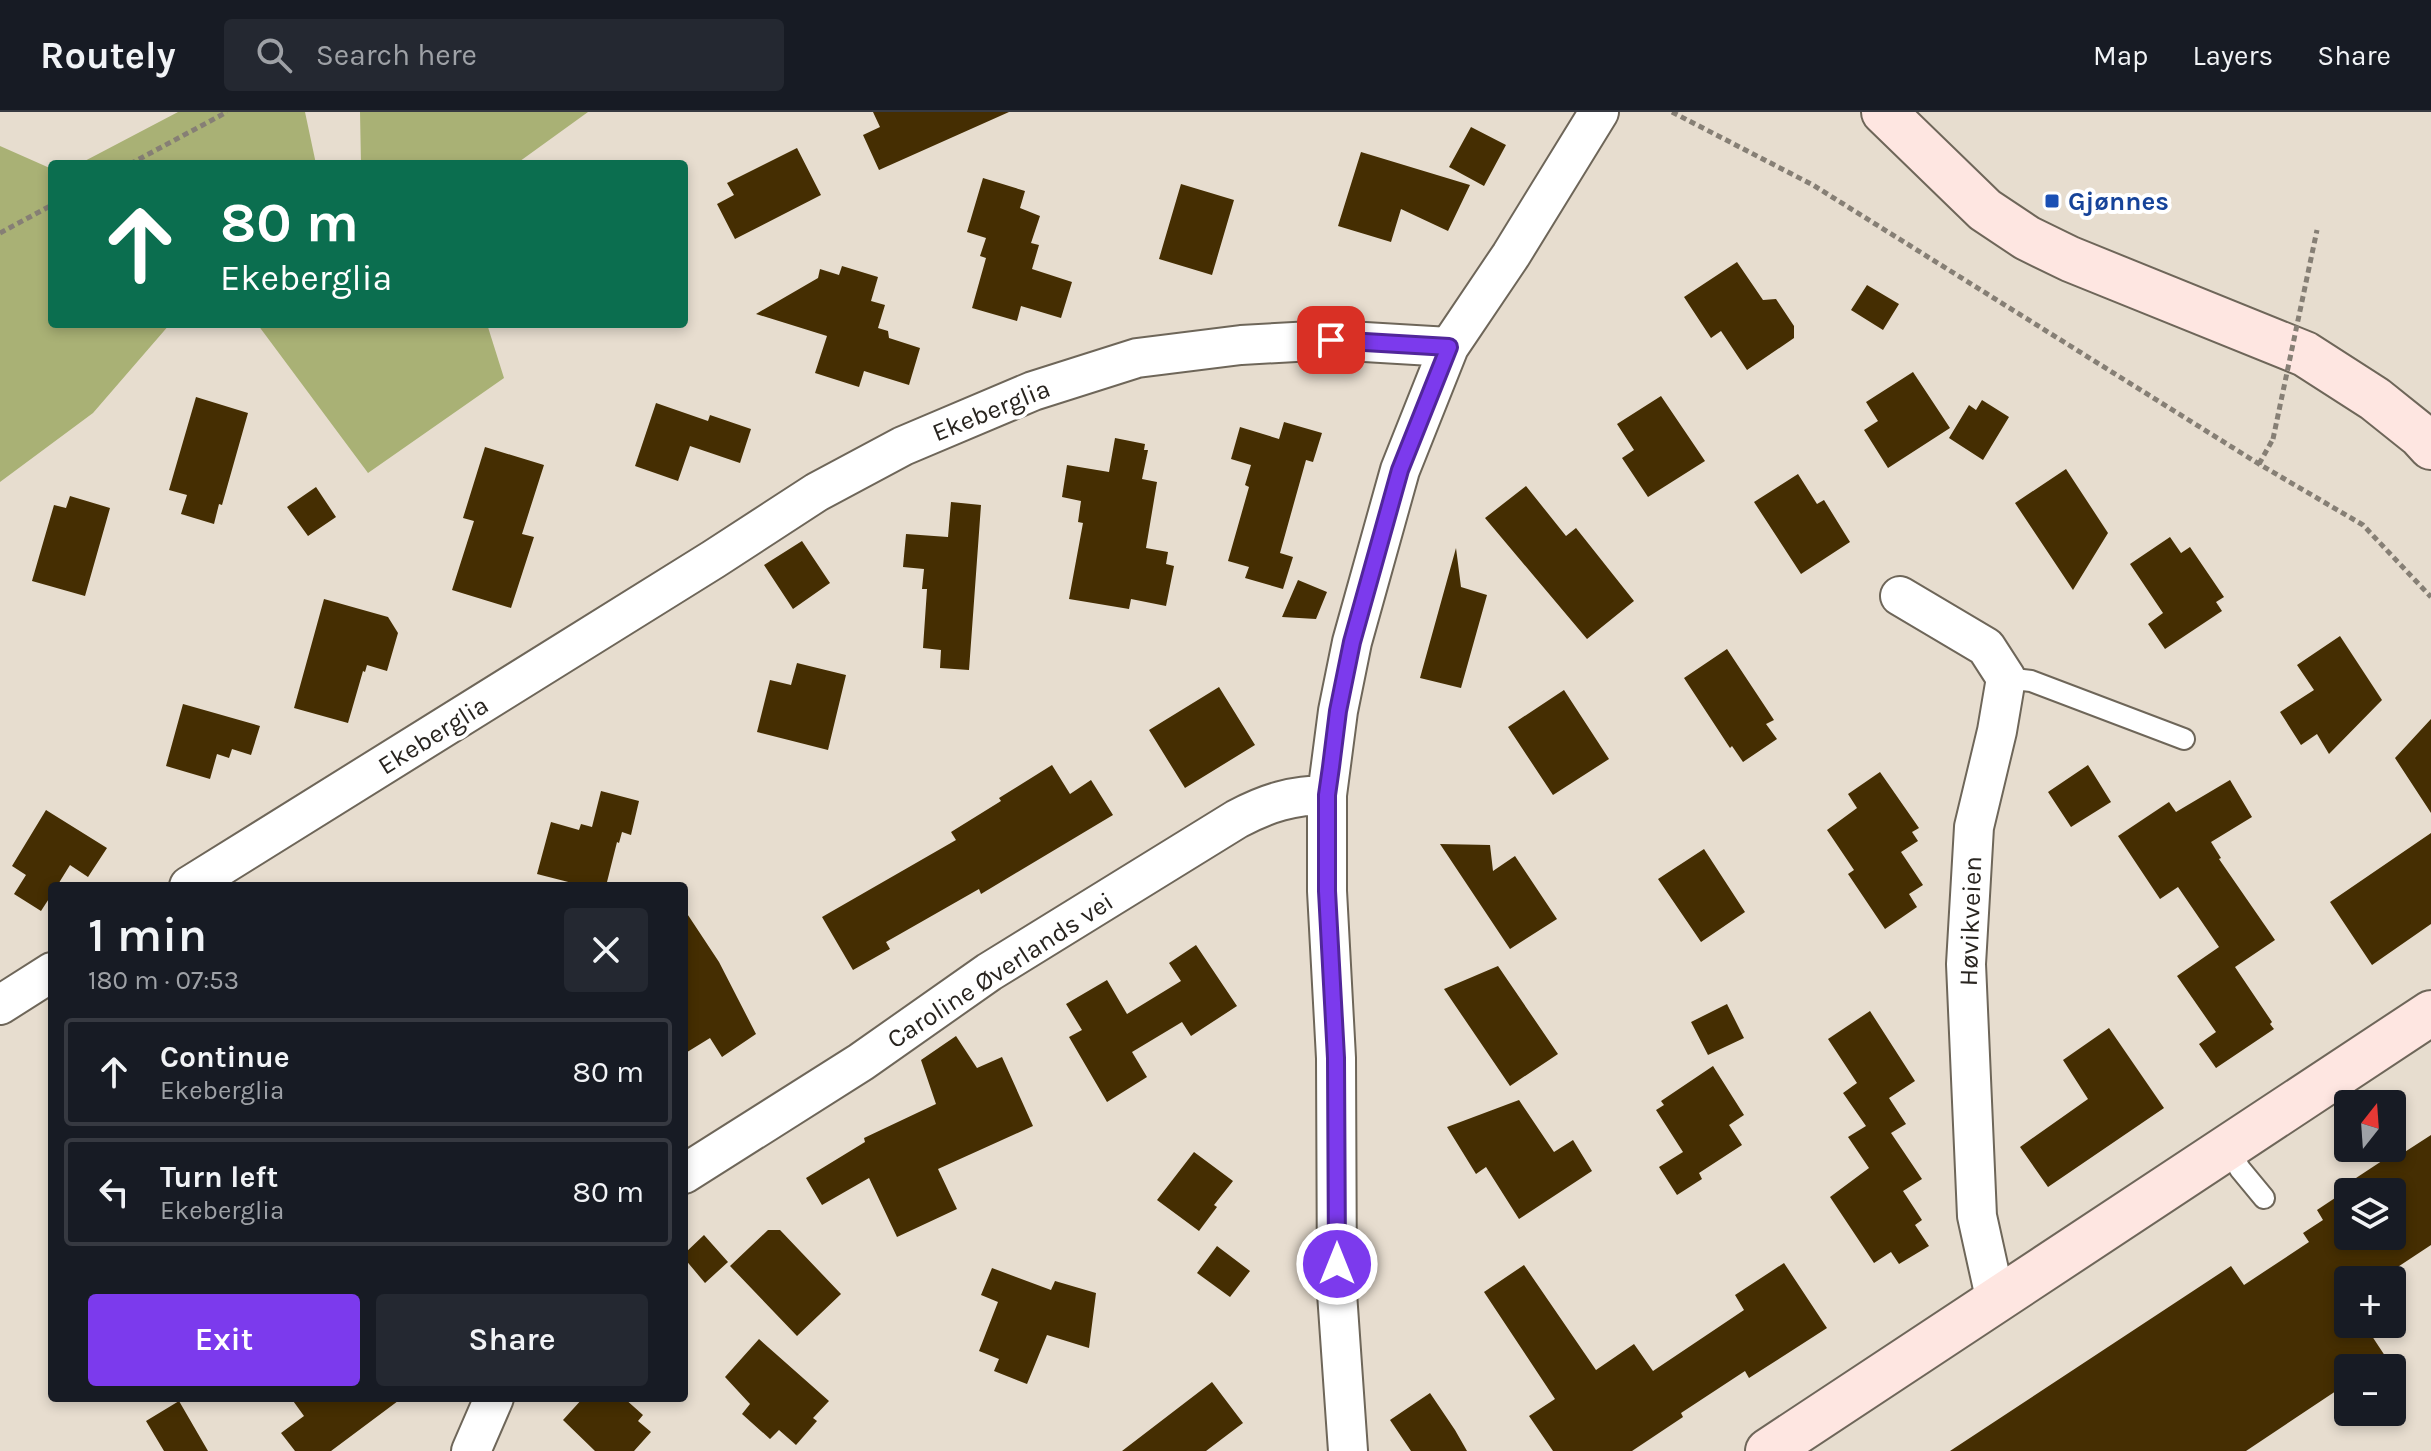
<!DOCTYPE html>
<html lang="en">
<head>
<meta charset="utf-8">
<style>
  body { margin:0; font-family:Karla,sans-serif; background:#242831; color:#f1f3f6; height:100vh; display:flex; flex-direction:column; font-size:30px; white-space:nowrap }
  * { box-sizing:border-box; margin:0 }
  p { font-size:26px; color:#9ea1a6 }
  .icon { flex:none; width:44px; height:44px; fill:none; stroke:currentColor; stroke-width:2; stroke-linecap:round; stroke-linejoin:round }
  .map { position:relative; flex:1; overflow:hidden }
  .drawer { position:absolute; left:48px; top:770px; width:640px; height:520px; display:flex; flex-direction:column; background:#171b24; border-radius:8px; box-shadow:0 4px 12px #0003 }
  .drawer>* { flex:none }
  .hud { position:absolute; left:48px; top:48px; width:640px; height:168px; border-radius:8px; box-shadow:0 4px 12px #0003; background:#0b6e4f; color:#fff; overflow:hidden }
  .needle { width:52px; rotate:17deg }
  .buttons { position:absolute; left:2334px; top:978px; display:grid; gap:16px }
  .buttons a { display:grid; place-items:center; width:72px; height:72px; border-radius:8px; background:#171b24; box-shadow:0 4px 12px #0003; font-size:40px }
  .pin { position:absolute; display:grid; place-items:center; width:68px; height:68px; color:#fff; margin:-34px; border-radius:16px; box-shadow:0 4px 12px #0006 }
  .me { position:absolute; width:88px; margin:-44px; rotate:0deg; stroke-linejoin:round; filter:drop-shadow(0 0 6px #0008) }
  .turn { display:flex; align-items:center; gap:28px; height:168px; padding:0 40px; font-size:36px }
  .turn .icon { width:104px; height:104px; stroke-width:2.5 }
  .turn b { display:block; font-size:56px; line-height:68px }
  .round { display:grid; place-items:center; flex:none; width:84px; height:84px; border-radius:8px; background:#242831 }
  .overview { display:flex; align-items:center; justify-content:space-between; height:136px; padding:0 40px }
  h1 { font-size:48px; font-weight:600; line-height:60px }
  .primary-button { display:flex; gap:16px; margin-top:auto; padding:16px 40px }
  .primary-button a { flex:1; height:92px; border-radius:8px; background:#7c3aed; color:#fff; font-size:32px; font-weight:600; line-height:92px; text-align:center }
  .primary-button a+a { background:#242831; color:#f1f3f6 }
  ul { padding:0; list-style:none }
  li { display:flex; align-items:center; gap:24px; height:108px; margin:0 16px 12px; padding:0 24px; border:4px solid #363941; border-radius:8px }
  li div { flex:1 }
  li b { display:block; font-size:30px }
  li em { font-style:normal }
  header { display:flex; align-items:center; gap:48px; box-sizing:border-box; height:112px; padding:0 40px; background:#171b24; border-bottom:2px solid #363941 }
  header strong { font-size:38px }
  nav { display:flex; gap:44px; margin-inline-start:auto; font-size:28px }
  .search { width:560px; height:72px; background:#242831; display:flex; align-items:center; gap:20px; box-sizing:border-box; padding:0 28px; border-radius:8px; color:#9ea1a6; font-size:30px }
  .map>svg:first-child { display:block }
  .forest { fill:#a9b175 }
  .building { fill:#452e02; fill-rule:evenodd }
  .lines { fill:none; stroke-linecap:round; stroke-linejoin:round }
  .service-casing { stroke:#6e6659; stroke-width:24 }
  .minor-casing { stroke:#6e6659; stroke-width:42 }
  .secondary-casing { stroke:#6e6659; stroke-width:48 }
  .path { stroke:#867f75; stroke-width:5; stroke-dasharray:6 4; stroke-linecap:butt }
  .service { stroke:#fff; stroke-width:20 }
  .minor { stroke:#fff; stroke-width:38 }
  .secondary { stroke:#fee6e1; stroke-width:44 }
  .path-bridge { stroke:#867f75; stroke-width:5; stroke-dasharray:6 4; stroke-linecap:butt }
  .route-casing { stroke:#51269a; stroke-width:20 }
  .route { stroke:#7c3aed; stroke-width:14 }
  .transit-dot { fill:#1a4fb4; stroke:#fff; stroke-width:3 }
  .labels { text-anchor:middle; stroke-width:8; stroke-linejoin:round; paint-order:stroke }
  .transit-label { font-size:26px; font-weight:bold; fill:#164399; stroke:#fff; text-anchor:start }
  .street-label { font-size:26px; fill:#28241f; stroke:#fff }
</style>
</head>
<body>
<header>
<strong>Routely</strong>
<div class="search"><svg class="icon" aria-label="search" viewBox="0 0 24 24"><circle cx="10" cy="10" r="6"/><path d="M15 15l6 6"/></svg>Search here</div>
<nav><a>Map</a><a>Layers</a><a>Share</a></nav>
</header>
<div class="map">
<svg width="2431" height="1339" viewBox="0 0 2431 1339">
  <rect width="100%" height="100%" fill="#e7ddcf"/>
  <path class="forest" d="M 178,0 L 305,0 L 316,52 L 79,52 Z
    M 360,0 L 588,0 L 516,52 L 361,52 Z
    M 0,34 L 52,57 L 52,212 L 170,212 L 93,301 L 0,370 Z
    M 231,212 L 487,212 L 504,266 L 368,361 L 258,213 Z"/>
  <path class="building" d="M 873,0 L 1009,0 L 879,58 L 863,23 L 880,15 Z
    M 1471,15 L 1506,33 L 1484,74 L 1449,55 Z
    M 797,36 L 821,83 L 735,127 L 717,92 L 734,83 L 727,71 Z
    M 1361,40 L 1470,73 L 1448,119 L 1401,97 L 1391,130 L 1338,114 Z
    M 983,66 L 1025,79 L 1020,96 L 1040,104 L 1031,131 L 1039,133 L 1032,157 L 1072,170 L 1061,206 L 1021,194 L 1017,209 L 972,196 L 986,146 L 980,144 L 986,126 L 967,120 Z
    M 1181,72 L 1234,88 L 1212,163 L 1159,147 Z
    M 1737,150 L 1763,188 L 1776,187 L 1794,214 L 1794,226 L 1747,258 L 1721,219 L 1711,226 L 1684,185 Z
    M 842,154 L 878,165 L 871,189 L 885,193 L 878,216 L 888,219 L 889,226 L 920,236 L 909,273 L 864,259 L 859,275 L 815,261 L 827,224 L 756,202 L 818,166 L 820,157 L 839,163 Z
    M 1867,173 L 1899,192 L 1883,218 L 1851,198 Z
    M 1913,260 L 1950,316 L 1888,356 L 1864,318 L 1878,309 L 1866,290 Z
    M 1661,284 L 1705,349 L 1648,385 L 1622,346 L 1634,338 L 1617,312 Z
    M 196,285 L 248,301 L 222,393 L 219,392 L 214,412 L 181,402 L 187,383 L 169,378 Z
    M 1982,288 L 2009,305 L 1983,348 L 1949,326 L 1969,293 L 1976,298 Z
    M 656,291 L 708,309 L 710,303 L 751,317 L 740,351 L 690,334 L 678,369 L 635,354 Z
    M 1284,310 L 1322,321 L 1313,350 L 1306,348 L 1280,441 L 1293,445 L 1283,477 L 1245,466 L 1249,455 L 1228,449 L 1249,375 L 1245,373 L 1251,353 L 1231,347 L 1240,315 L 1279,327 Z
    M 1115,326 L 1145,332 L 1144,338 L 1148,338 L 1142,367 L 1157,370 L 1146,436 L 1168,440 L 1166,452 L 1174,454 L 1166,494 L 1131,487 L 1129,497 L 1069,487 L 1083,411 L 1078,410 L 1081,389 L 1062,385 L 1067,353 L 1109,360 Z
    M 485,335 L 544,353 L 522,422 L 534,425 L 511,496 L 452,478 L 474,409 L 463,406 Z
    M 2066,357 L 2108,421 L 2073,478 L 2015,391 Z
    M 1798,362 L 1817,392 L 1824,388 L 1850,430 L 1801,462 L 1754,390 Z
    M 1526,374 L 1566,424 L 1576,416 L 1634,489 L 1587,527 L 1485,406 Z
    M 316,375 L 336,405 L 308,424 L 287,395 Z
    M 70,384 L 110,396 L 85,484 L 32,469 L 54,393 L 66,396 Z
    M 951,390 L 981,393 L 969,558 L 940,556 L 941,538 L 923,536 L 927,477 L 922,477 L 924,457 L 903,455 L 906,422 L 948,425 Z
    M 2170,425 L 2181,441 L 2190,435 L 2224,485 L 2216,490 L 2222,499 L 2165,537 L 2148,512 L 2163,501 L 2130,452 Z
    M 802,429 L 830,471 L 793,497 L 764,453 Z
    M 1456,436 L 1461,475 L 1487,483 L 1461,576 L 1420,566 Z
    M 1298,468 L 1327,480 L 1316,507 L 1282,505 Z
    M 324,487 L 388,505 L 398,521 L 387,559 L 367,553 L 365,560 L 363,559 L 348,611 L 294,596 Z
    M 2340,524 L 2382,588 L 2329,642 L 2317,622 L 2301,633 L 2280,600 L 2314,578 L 2297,553 Z
    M 1727,537 L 1774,608 L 1766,612 L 1777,627 L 1743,650 L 1732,634 L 1730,636 L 1684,566 Z
    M 797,551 L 846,563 L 828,638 L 757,620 L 770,568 L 791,573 Z
    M 1219,575 L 1255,633 L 1185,676 L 1149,618 Z
    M 1564,578 L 1609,647 L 1553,683 L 1508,615 Z
    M 183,592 L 260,614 L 251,643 L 232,637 L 229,646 L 217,642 L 210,667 L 166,654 Z
    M 2431,607 L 2431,701 L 2395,646 Z
    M 1052,653 L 1070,682 L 1091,668 L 1113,703 L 981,782 L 979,777 L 886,830 L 890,837 L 853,858 L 822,805 L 956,728 L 951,720 L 1001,689 L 999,686 Z
    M 2088,653 L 2111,690 L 2071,715 L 2048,680 Z
    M 1880,660 L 1919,716 L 1912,720 L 1918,729 L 1901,740 L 1923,773 L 1909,782 L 1917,795 L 1885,817 L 1848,762 L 1854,758 L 1827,718 L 1857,696 L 1848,682 Z
    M 2230,668 L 2252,705 L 2211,730 L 2221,746 L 2219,747 L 2275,828 L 2235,855 L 2272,910 L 2270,912 L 2274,917 L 2216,956 L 2199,932 L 2216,920 L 2177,864 L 2219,835 L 2178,775 L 2160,787 L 2118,724 L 2169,690 L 2176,700 Z
    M 601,679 L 639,689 L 631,723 L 622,720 L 619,731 L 617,730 L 606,774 L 584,774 L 537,762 L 551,710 L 579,718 L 581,712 L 592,715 Z
    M 46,698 L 107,736 L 88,765 L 70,753 L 57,774 L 52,774 L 52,782 L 41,799 L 14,782 L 26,763 L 12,754 Z
    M 2431,721 L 2431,812 L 2372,853 L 2330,790 Z
    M 1440,732 L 1490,733 L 1493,759 L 1515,744 L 1557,807 L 1510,837 Z
    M 1704,737 L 1745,800 L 1701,830 L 1658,767 Z
    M 684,797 L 719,850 L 756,922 L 722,945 L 710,926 L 684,942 Z
    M 1196,833 L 1237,894 L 1191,924 L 1182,910 L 1132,940 L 1147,965 L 1107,990 L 1069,925 L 1082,918 L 1066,892 L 1107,868 L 1127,902 L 1181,869 L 1169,851 Z
    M 1498,854 L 1558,942 L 1510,974 L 1444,877 Z
    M 1727,892 L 1744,926 L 1708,943 L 1691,910 Z
    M 1870,899 L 1915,969 L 1889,986 L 1906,1012 L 1891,1021 L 1922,1067 L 1903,1079 L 1922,1108 L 1915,1113 L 1929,1134 L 1899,1152 L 1891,1140 L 1874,1151 L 1830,1085 L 1869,1056 L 1848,1025 L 1866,1014 L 1843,981 L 1857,971 L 1828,927 Z
    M 2109,916 L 2164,996 L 2048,1075 L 2020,1035 L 2088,987 L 2063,948 Z
    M 956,924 L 977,956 L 1002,945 L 1033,1014 L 938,1057 L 957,1097 L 897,1125 L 869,1066 L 822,1093 L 806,1066 L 865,1030 L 864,1026 L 936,992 L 921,948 Z
    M 1713,954 L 1744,1003 L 1729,1013 L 1742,1033 L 1699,1061 L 1702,1067 L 1677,1083 L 1659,1055 L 1683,1040 L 1656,998 L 1664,993 L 1661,989 Z
    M 1519,988 L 1554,1040 L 1573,1028 L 1592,1059 L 1519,1107 L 1486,1055 L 1476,1062 L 1447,1015 Z
    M 2431,1023 L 2431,1133 L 2378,1168 L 2348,1168 L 2348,1212 L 2364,1212 L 2393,1256 L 2348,1256 L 2348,1271 L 2246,1339 L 1950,1339 L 2231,1154 L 2244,1173 L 2309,1130 L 2303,1121 L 2323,1108 L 2317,1098 L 2359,1070 L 2356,1066 L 2394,1041 L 2397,1045 ZM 2348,1080 L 2392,1080 L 2392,1124 L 2348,1124 Z
    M 1194,1040 L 1233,1069 L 1214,1093 L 1217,1095 L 1199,1119 L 1157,1088 Z
    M 768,1118 L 780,1118 L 841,1182 L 797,1224 L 730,1154 Z
    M 704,1123 L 728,1150 L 705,1171 L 684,1146 L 684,1142 Z
    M 1217,1134 L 1250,1159 L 1230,1185 L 1197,1161 Z
    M 1784,1151 L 1827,1216 L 1749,1266 L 1745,1259 L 1681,1301 L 1683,1305 L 1632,1339 L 1553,1339 L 1529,1304 L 1555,1287 L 1484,1180 L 1524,1153 L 1596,1258 L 1634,1232 L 1653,1259 L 1744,1198 L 1735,1183 Z
    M 992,1156 L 1051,1178 L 1055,1169 L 1096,1181 L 1089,1236 L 1047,1223 L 1027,1272 L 994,1259 L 999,1247 L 979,1239 L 998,1190 L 981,1183 Z
    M 759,1227 L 829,1289 L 813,1306 L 817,1309 L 796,1333 L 779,1318 L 770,1327 L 742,1302 L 750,1292 L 725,1265 Z
    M 1212,1270 L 1243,1311 L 1206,1339 L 1122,1339 Z
    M 1430,1281 L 1455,1318 L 1467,1339 L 1411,1339 L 1390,1308 Z
    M 291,1286 L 402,1286 L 331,1339 L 295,1339 L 281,1321 L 304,1304 Z
    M 583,1286 L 624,1286 L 643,1303 L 638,1309 L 651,1320 L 634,1339 L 595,1339 L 563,1308 Z
    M 179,1289 L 208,1339 L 164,1339 L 146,1309 Z"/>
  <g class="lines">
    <g class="service-casing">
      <path id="service" d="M 2006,566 L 2031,569 L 2184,627
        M 2228,1036 L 2240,1057 L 2264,1086"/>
    </g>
    <g class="minor-casing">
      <path id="minor" d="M 1449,235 L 1511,143 L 1599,0
        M 1900,484 L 1986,535 L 2006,566 L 1997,619 L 1974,715 L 1966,852 L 1977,1104 L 1996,1190
        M 189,774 L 714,447 L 817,380 L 903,334 L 1033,279 L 1137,246 L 1241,233 L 1331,228 L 1449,235 L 1400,358 L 1352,530 L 1338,599 L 1327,683 L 1327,779 L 1336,946 L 1337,1181 L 1348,1339
        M 0,893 L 52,860
        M 684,1062 L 861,950 L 989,860 L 1237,707 C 1267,691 1293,683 1327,683
        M 471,1339 L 494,1286"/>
    </g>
    <g class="secondary-casing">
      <path id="secondary" d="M 1884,0 L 1985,98 L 2027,126 L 2070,147 L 2305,242 L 2375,287 L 2420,323 L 2431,335
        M 1768,1339 L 2431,901"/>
    </g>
    <path class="path" d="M 1672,0 L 1813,73 L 2259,352 L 2363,413 L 2431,485
      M 130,52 L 227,0
      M 0,121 L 52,93
      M 2259,352 L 2273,327"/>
    <use href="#service" class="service"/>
    <use href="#minor" class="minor"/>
    <use href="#secondary" class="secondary"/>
    <path class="path-bridge" d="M 2273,327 L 2317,118"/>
  </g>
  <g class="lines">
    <g class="route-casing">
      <path id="route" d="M 1331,228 L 1449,235 L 1400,358 L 1352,530 L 1338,599 L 1331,655 L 1327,683 L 1327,779 L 1336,946 L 1337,1152"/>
    </g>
    <use href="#route" class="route"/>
  </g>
  <rect class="transit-dot" x="2044" y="81" width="16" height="16" rx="4"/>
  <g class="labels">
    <g class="transit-label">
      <text x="2068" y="98">Gjønnes</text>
    </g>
    <g class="street-label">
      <text transform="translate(991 298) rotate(-22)" y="9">Ekeberglia</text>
      <text transform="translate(433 623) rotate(-32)" y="9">Ekeberglia</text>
      <text transform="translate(1970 809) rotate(-88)" y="9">Høvikveien</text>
      <text transform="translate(1000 858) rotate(-33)" y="9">Caroline Øverlands vei</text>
    </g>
  </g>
</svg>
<div class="buttons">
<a><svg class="needle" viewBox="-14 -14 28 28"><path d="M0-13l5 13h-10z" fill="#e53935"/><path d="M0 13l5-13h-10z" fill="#9ea1a6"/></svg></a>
<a><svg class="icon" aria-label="layers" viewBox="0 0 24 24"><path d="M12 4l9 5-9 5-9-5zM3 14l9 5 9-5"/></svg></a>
<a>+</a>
<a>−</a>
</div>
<div class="pin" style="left:1331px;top:228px;background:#d93025"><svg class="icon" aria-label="arrive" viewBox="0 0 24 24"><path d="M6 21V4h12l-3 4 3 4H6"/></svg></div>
<svg class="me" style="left:1337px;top:1152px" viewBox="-20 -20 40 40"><circle r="17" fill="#7c3aed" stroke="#fff" stroke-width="3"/><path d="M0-11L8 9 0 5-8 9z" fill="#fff"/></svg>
<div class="hud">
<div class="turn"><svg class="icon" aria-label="ahead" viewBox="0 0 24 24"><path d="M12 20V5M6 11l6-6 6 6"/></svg><div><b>80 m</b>Ekeberglia</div></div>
</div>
<section class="drawer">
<div class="overview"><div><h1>1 min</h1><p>180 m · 07:53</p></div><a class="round"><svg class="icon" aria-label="close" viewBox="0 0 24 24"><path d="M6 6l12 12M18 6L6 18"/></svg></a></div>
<ul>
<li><svg class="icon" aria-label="ahead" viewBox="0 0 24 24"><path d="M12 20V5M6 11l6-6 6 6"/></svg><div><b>Continue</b><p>Ekeberglia</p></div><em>80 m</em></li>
<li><svg class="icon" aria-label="left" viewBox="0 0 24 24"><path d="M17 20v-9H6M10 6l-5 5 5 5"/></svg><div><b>Turn left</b><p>Ekeberglia</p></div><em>80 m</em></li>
</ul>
<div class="primary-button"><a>Exit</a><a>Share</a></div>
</section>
</div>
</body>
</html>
